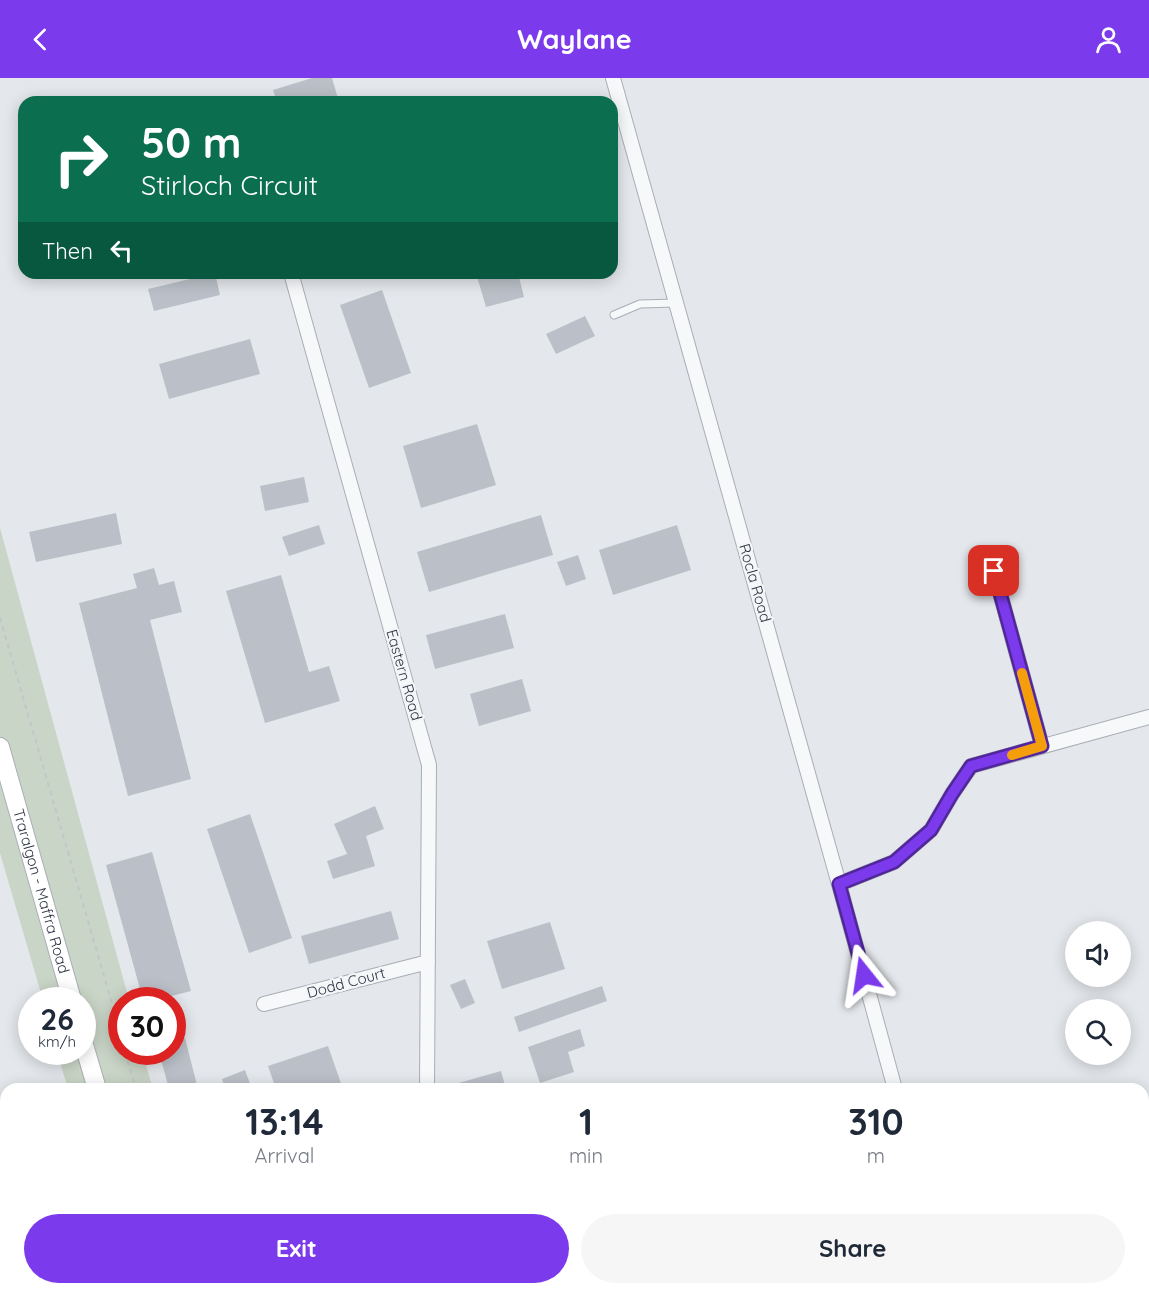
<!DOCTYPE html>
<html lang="en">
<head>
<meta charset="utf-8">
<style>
  body { margin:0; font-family:Quicksand,sans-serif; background:#f6f6f7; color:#1f2937; height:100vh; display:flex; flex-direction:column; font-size:22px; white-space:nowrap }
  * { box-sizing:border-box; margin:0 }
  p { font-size:20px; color:#747a83 }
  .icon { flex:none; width:33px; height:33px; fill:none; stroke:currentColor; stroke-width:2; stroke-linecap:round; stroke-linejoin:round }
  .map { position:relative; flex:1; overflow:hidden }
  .panel { position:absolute; left:0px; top:1005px; width:1149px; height:212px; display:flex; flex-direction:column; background:#fff; border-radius:18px 18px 0 0; box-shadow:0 3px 15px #0003 }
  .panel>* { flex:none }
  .top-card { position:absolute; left:18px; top:18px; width:600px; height:183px; border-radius:18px; box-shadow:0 3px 15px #0003; background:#0b6e4f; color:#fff; overflow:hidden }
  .controls { position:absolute; left:1065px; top:843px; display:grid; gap:12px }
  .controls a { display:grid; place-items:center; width:66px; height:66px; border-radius:50%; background:#fff; box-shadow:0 3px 15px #0003; font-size:30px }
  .speed { position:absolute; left:18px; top:909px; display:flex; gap:12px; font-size:30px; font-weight:700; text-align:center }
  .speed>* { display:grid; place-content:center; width:78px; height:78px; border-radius:50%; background:#fff; box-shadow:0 3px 15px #0003; line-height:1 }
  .speed small { font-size:15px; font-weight:400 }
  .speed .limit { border:9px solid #d22; background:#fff; color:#111 }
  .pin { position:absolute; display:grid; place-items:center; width:51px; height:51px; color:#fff; margin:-26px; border-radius:12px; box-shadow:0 3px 9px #0006 }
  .me { position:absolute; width:66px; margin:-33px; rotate:345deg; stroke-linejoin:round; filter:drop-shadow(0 0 4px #0008) }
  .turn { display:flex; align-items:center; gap:21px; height:126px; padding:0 24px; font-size:27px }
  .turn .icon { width:78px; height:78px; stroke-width:2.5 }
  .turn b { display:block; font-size:42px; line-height:51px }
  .then { display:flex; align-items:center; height:57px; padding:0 24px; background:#0003; gap:12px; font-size:22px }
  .eta { display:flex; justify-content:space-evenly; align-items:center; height:102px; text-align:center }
  .eta b { font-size:36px; font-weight:700; line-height:42px }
  .action { display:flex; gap:12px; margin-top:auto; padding:12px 24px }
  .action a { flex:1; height:69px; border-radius:36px; background:#7c3aed; color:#fff; font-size:24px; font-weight:700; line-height:69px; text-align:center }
  .action a+a { background:#f6f6f7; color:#1f2937 }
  header { display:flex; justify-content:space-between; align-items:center; height:78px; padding:0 24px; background:#7c3aed; color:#fff; font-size:27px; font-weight:700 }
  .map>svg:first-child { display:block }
  .green { fill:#c9d5c6 }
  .building { fill:#bbc0c8 }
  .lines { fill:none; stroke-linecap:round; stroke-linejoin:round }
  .lane-casing { stroke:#a9aeb5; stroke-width:9 }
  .street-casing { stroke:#a9aeb5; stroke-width:16 }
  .secondary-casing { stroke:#a9aeb5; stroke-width:20 }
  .path { stroke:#c2c5ca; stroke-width:2; stroke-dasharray:4.5 4.5; stroke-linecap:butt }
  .lane { stroke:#f7f8fa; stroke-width:7 }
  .street { stroke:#f7f8fa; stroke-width:14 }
  .secondary { stroke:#fff; stroke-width:18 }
  .route-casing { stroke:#51269a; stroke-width:15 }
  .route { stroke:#7c3aed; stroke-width:10 }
  .slow { stroke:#f59e0b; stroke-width:10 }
  .labels { text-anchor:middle; stroke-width:4.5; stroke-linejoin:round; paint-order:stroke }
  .street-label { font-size:15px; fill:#2c3443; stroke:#f4f6f8 }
</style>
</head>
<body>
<header><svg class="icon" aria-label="back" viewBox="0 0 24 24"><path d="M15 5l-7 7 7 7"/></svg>Waylane<svg class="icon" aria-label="person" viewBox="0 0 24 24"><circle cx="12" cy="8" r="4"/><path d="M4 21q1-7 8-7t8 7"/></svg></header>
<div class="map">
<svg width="1149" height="1216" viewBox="0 0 1149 1216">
  <rect width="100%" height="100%" fill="#e4e7eb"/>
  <path class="green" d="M 0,450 L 129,922 L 122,922 L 122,974 L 142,974 L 153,1011 L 68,1011 L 57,974 L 82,974 L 82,922 L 43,922 L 0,775 Z"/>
  <path class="building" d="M 312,0 L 332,0 L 339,24 L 277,24 L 273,12 Z
    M 215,195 L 220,217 L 154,233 L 148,211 Z
    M 476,195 L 518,195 L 524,219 L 486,229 Z
    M 382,212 L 411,295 L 369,310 L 340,227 Z
    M 585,238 L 595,258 L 556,276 L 546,256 Z
    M 250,261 L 260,296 L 169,321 L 159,286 Z
    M 477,346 L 496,407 L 421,430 L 403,368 Z
    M 304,399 L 309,424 L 265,433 L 260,408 Z
    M 116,435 L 122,466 L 36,484 L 29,454 Z
    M 541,437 L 553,477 L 429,514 L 417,474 Z
    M 319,447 L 325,466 L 289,478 L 282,459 Z
    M 677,447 L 691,492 L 613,517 L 599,472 Z
    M 578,477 L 586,501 L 566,508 L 557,484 Z
    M 154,490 L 159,507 L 174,503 L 182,534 L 150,542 L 191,701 L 128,718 L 79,525 L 137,510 L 133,496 Z
    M 281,497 L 309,594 L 329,588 L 340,623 L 265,645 L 226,513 Z
    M 505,536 L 514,570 L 435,591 L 426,557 Z
    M 522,601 L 531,633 L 479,648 L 470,616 Z
    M 375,728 L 384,751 L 366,758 L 375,788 L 333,801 L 327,783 L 347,776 L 334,746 Z
    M 250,736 L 292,860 L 249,875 L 207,751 Z
    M 152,774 L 191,913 L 156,922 L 143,922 L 106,787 Z
    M 391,833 L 399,861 L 309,886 L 301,858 Z
    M 550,844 L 565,891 L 502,911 L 487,863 Z
    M 465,901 L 475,925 L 461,931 L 450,907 Z
    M 602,908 L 607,923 L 519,954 L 514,939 Z
    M 580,951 L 585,968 L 568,974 L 574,994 L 540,1005 L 528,969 Z
    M 185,960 L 198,1011 L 169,1011 L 159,974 L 172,974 L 172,964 Z
    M 328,968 L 343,1011 L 276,1011 L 268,988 Z
    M 245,992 L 252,1011 L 225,1011 L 222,1001 Z
    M 501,993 L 506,1011 L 449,1011 L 448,1008 Z"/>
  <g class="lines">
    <g class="lane-casing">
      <path id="lane" d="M 614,237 L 640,226 L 676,225"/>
    </g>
    <g class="street-casing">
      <path id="street" d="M 613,0 L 839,806 L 895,1011
        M 291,195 L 429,687 L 427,1011
        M 994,493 L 1042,668
        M 839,806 L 894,784 L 931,752 L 952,716 L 971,688 L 1149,639
        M 264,926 L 428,884
        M 0,1094 L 6,1092
        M 683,1210 L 685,1216
        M 950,1210 L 951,1216
        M 425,1216 L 425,1210
        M 642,1216 L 661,1210"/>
    </g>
    <g class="secondary-casing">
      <g id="secondary">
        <path id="s1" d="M 0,669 L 72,922"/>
        <path d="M 82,960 L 97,1011"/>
        <path d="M 154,1210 L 155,1216"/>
      </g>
    </g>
    <path class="path" d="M 0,540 L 122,960
      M 125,974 L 136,1011
      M 193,1210 L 194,1216"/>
    <use href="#lane" class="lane"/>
    <use href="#street" class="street"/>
    <use href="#secondary" class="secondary"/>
  </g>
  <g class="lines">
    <g class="route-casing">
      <path id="route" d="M 864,897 L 839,806 L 894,784 L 931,752 L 952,716 L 971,688 L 1042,668 L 994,493"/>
    </g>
    <use href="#route" class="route"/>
    <path class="slow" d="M 1012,677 L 1042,668 L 1022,595"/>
  </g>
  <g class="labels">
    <g class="street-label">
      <text transform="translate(755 505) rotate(74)" y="5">Rocla Road</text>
      <text transform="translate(404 597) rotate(74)" y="5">Eastern Road</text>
      <text dy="5" stroke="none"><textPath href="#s1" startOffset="150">Traralgon - Maffra Road</textPath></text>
      <text transform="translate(346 905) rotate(-15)" y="5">Dodd Court</text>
    </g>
  </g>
</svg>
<div class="controls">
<a><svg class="icon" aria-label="sound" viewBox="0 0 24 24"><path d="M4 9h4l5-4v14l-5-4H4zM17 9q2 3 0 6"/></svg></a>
<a><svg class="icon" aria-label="search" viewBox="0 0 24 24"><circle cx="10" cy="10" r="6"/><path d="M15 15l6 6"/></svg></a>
</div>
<div class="speed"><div>26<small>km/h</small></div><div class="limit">30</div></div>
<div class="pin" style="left:994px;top:493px;background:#d93025"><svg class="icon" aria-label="arrive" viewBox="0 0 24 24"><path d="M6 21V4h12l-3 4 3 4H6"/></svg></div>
<svg class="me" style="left:864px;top:897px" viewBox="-20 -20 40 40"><path d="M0-17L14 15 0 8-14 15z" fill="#7c3aed" stroke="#fff" stroke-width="4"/></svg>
<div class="top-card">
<div class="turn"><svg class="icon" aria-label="right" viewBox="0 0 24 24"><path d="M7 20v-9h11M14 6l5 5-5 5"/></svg><div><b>50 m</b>Stirloch Circuit</div></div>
<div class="then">Then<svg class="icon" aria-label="left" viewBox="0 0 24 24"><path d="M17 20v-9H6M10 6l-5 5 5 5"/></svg></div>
</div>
<section class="panel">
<div class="eta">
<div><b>13:14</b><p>Arrival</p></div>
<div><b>1</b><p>min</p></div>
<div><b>310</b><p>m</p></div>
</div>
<div class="action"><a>Exit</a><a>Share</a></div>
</section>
</div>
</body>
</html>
